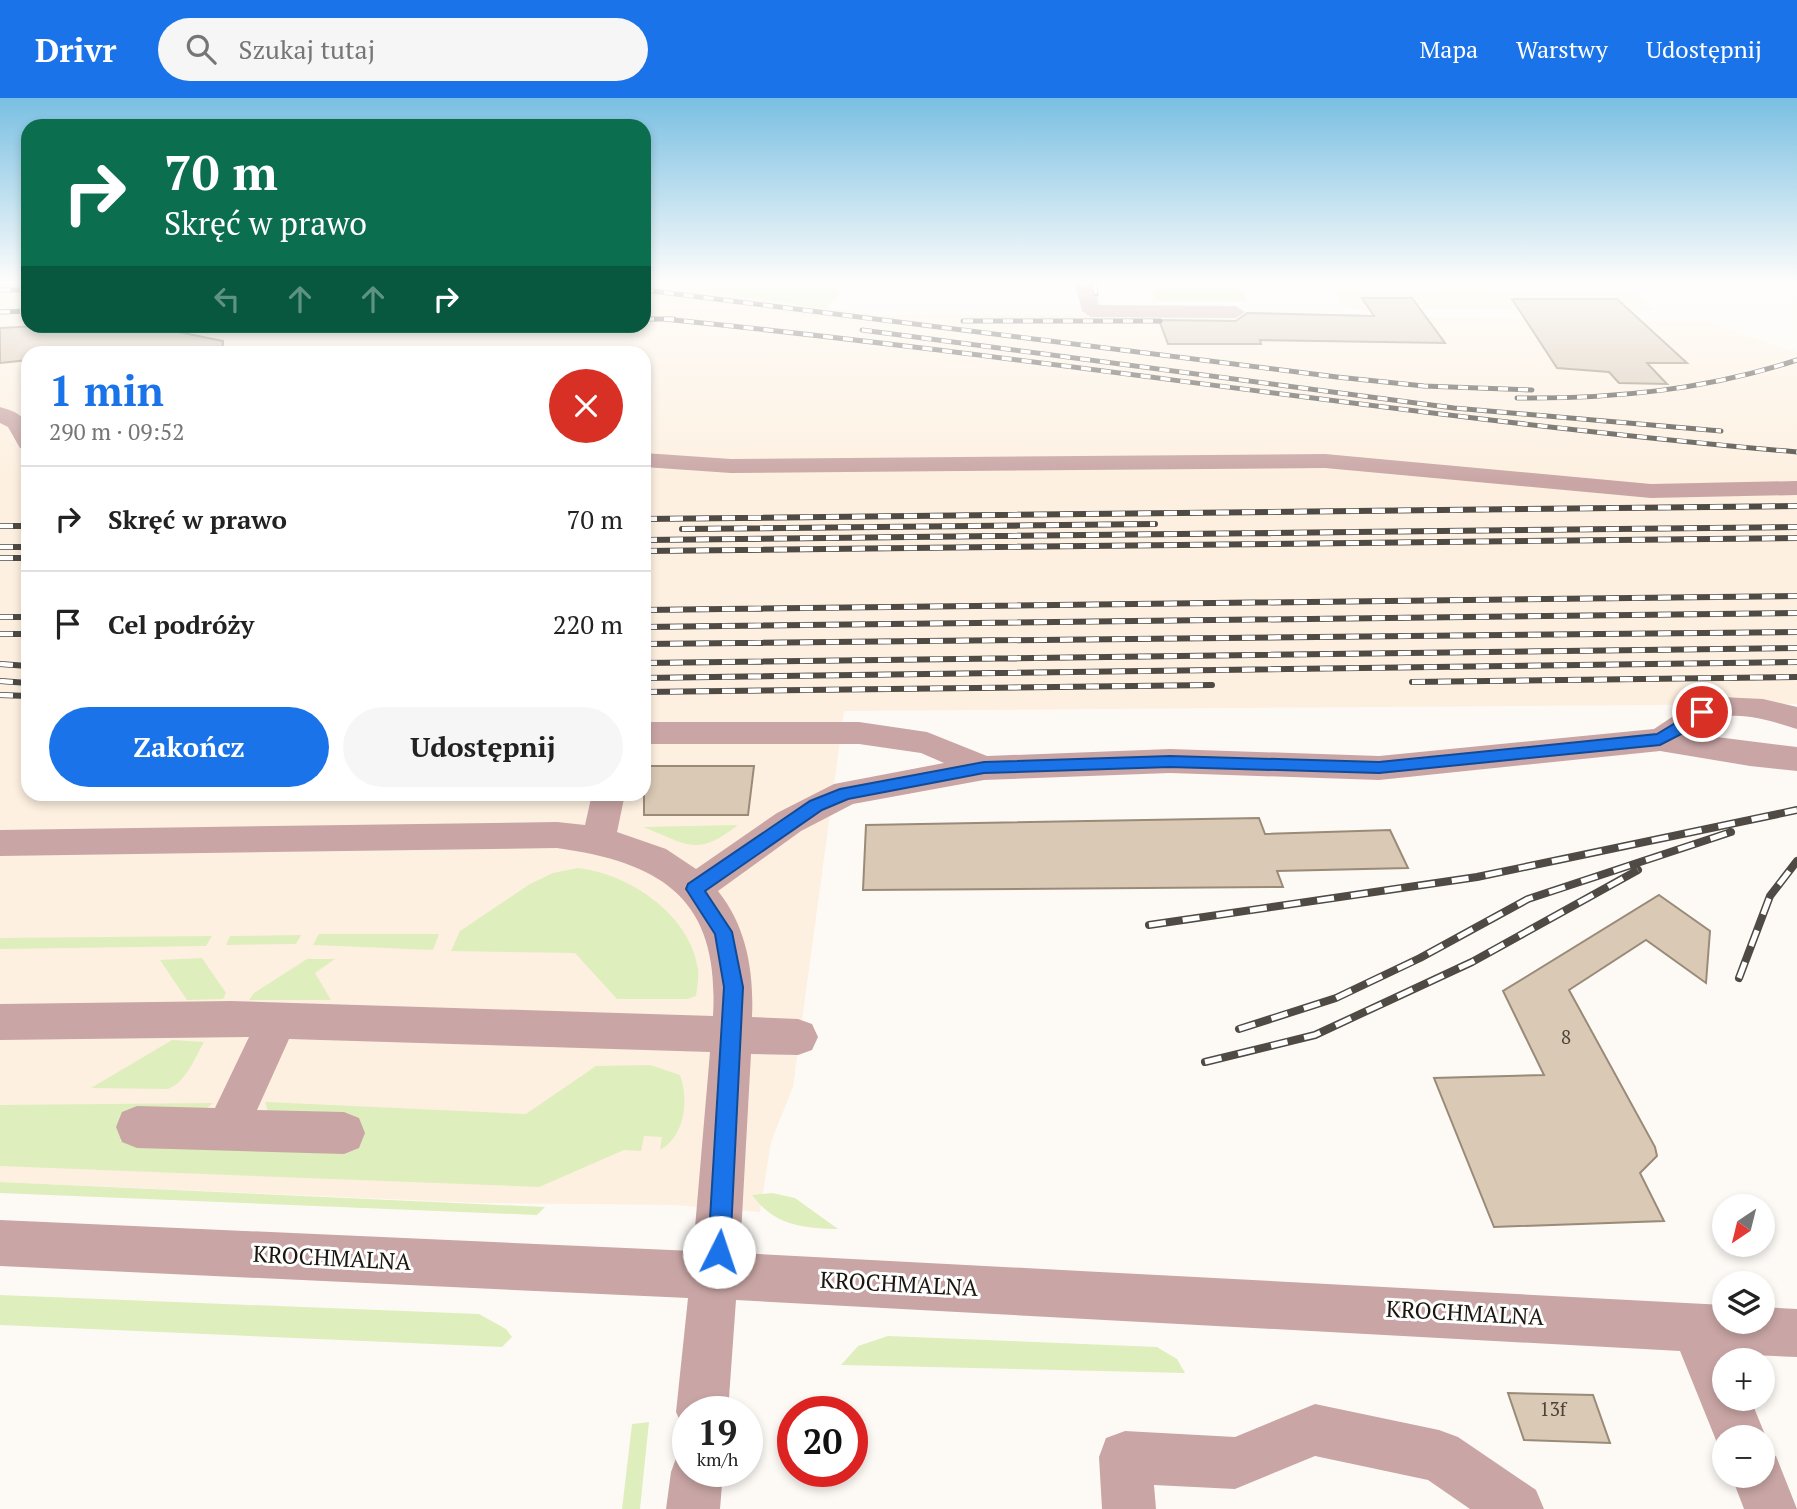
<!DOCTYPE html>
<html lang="pl">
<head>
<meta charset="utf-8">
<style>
  body { margin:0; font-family:"PT Serif",serif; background:#f6f6f6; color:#222; height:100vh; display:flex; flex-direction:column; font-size:26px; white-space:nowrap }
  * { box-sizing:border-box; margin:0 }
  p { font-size:23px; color:#767676 }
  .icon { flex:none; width:38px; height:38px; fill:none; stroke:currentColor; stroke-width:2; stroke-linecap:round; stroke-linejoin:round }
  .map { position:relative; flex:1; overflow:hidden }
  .details { position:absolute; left:21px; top:248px; width:630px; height:455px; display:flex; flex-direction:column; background:#fff; border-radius:21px; box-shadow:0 4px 10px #0003 }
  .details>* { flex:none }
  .guide { position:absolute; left:21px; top:21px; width:630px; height:214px; border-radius:21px; box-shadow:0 4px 10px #0003; background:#0b6e4f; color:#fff; overflow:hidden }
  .needle { width:46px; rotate:215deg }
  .controls { position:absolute; left:1712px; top:1096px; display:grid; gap:14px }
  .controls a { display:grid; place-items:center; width:63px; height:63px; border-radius:50%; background:#fff; box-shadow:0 4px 10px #0003; font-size:35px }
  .speed { position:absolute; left:672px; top:1298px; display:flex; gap:14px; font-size:35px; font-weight:700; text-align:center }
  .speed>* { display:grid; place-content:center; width:91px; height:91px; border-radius:50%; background:#fff; box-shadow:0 4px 10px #0003; line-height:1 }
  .speed small { font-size:18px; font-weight:400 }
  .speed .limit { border:10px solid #d22; background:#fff; color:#111 }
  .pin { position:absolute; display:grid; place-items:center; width:60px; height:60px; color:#fff; margin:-30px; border:4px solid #fff; border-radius:50%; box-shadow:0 2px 7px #0007 }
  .me { position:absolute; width:77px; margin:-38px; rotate:4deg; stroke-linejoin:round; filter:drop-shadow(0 0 5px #0008) }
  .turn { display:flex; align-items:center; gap:24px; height:147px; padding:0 28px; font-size:32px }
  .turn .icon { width:91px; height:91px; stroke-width:2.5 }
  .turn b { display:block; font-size:49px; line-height:60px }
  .lanes { display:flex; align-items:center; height:66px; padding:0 28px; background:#0003; justify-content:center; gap:35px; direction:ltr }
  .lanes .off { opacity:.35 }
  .round { display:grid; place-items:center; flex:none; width:74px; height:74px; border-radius:37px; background:#f6f6f6 }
  .head { display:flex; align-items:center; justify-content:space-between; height:119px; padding:0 28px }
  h1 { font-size:42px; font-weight:700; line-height:52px; color:#1a73e8 }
  .primary-button { display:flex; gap:14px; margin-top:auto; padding:14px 28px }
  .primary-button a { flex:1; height:80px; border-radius:42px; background:#1a73e8; color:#fff; font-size:28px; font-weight:700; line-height:80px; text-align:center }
  .primary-button a+a { background:#f6f6f6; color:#222 }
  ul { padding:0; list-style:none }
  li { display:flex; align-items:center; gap:21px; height:105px; padding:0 28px; border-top:2px solid #e0e0e0 }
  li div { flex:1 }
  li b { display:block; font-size:26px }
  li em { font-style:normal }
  header { display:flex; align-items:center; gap:42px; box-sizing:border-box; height:98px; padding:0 35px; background:#1a73e8; color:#fff }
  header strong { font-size:33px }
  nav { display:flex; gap:38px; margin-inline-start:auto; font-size:24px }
  .search { width:490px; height:63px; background:#f6f6f6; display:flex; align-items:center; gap:18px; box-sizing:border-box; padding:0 24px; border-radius:38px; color:#767676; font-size:26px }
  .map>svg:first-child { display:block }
  .built { fill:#fdf0e0; fill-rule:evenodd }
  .green { fill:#dfeebd }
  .building { fill:#d9c9b5; stroke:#9a8b78; stroke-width:2 }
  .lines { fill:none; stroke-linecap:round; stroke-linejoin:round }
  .minor { fill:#c9a6a5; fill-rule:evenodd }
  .rail-far2-casing { stroke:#4f4a43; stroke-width:5 }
  .rail-far1-casing { stroke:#4f4a43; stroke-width:6 }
  .rail-casing { stroke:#4f4a43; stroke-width:8 }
  .rail-far2 { stroke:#fff; stroke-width:3.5; stroke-dasharray:10; stroke-linecap:butt }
  .rail-far1 { stroke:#fff; stroke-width:4.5; stroke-dasharray:13; stroke-linecap:butt }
  .rail { stroke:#fff; stroke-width:5; stroke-dasharray:17; stroke-linecap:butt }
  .route { fill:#1a73e8; stroke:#114b97; stroke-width:2 }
  .labels { text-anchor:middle; stroke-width:6; stroke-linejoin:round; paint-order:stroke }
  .near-number-label { font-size:19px; fill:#4b4338 }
  .near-street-label { font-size:23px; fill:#1c160f; stroke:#fff }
</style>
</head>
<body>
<header>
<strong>Drivr</strong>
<div class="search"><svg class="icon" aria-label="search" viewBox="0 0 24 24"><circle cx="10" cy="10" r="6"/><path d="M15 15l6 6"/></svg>Szukaj tutaj</div>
<nav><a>Mapa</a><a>Warstwy</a><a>Udostępnij</a></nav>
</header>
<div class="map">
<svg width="1797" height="1411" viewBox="0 0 1797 1411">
  <rect width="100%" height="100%" fill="#fdfaf6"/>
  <path class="built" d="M 0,186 L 28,186 L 28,228 L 644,228 L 644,186 L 667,186 L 876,217 L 1248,216 L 1707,224 L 1797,254 L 1797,606 L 844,613 L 793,989 L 771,1044 L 760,1114 L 674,1107 L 478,1105 L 0,1084 ZM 28,256 L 644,256 L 644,696 L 28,696 Z
    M 1333,192 L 1636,194 L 1657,212 L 1345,211 Z"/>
  <path class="green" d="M 667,186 L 848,186 L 825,211 Z
    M 1150,186 L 1238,186 L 1248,203 L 1156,203 Z
    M 738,727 C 696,760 687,746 643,729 Z
    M 578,770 C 629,776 690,816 698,871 C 699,880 697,890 696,898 L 687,901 L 617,901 L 575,855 L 451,853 L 460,833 L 530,786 L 553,775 Z
    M 319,836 L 439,836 L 433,852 L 313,847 Z
    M 301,837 L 296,846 L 226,847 L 230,838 Z
    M 212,838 L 206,848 L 0,851 L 0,840 Z
    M 202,860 L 226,895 L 223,901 L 187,902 L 160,862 Z
    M 307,861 L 335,861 L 315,875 L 331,902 L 249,902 L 254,895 Z
    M 172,942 L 204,944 C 194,961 187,983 168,991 L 91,990 Z
    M 650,967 L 680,977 C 689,1002 685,1039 660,1052 L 662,1039 L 644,1038 L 641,1053 L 624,1052 L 539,1089 L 0,1068 L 0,1007 L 213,1005 L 203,1013 L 134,1016 L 120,1043 L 348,1049 L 268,1014 L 265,1004 L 526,1016 L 596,968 Z
    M 0,1084 L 545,1109 L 537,1117 L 0,1095 Z
    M 772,1095 L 795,1100 L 838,1131 C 803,1130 775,1128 752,1097 Z
    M 0,1197 L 479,1216 L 506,1231 L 512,1239 L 502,1249 L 0,1227 Z
    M 888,1238 L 1157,1249 L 1177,1261 L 1185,1275 L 841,1267 L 858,1248 Z
    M 649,1324 L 640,1411 L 622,1411 L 632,1326 Z"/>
  <path class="building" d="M 1362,200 L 1412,200 L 1445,245 L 1260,242 L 1261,246 L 1168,246 L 1159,222 L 1236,223 L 1247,215 L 1374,218 Z
    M 1512,201 L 1617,201 L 1687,265 L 1647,265 L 1667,286 L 1619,285 L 1609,274 L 1557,270 Z
    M 37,228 L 159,230 L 223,243 L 222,256 L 28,256 L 28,262 L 0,265 L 0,230 Z
    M 644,668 L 754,668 L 748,717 L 644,717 Z
    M 1259,720 L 1265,736 L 1390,732 L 1408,770 L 1277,773 L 1283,789 L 863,792 L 866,727 Z
    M 1659,797 L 1710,833 L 1706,885 L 1646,842 L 1569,892 L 1655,1049 L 1657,1058 L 1640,1075 L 1664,1123 L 1494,1129 L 1434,980 L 1544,977 L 1503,893 Z
    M 1508,1295 L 1593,1297 L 1610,1345 L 1524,1342 Z"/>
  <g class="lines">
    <path class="minor" d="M 1075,186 L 1093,186 L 1099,207 L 1236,208 L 1245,214 L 1236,220 L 1091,219 L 1082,213 Z
      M 0,309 C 29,317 28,325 28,352 L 20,350 L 8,329 L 0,325 Z
      M 644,355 L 731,361 L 1325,356 L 1651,386 L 1797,383 L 1797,397 L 1651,400 L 1325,370 L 731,375 L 644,369 Z
      M 1721,599 L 1763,601 L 1797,609 L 1797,631 C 1774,624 1735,610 1712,623 C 1705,626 1699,632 1693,636 L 1797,649 L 1797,673 L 1750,668 L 1660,653 L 1379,682 L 1170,675 L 984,682 L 853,706 L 801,733 L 718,793 C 747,829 754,875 752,919 L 798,921 L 812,926 L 818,939 L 812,952 L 798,957 L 751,956 L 740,1155 L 1724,1207 L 1724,1223 L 1762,1223 L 1762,1209 L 1797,1211 L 1797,1259 L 1731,1256 L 1733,1262 L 1724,1262 L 1724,1300 L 1750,1300 L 1766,1339 L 1762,1348 L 1762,1339 L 1724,1339 L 1722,1357 L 1680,1253 L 736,1202 L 728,1314 L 688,1314 L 688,1334 L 684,1332 L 676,1314 L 688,1200 L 0,1168 L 0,1122 L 693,1153 L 710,954 L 289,941 L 257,1012 L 344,1014 L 359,1020 L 365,1035 L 359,1050 L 344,1056 L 137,1050 L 122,1044 L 116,1029 L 122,1014 L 137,1008 L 215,1010 L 249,939 L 0,942 L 0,906 L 231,903 L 713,918 C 720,802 664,765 557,750 L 0,758 L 0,732 L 557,724 L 585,727 L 592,696 L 625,696 L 617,734 L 666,751 L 696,771 L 777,715 L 834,686 L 944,665 L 921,655 L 859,646 L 644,646 L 644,624 L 859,624 L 927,634 L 987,658 L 1170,651 L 1379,658 L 1654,631 L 1690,607 Z
      M 1315,1306 L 1439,1332 L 1458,1339 L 1536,1392 L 1544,1411 L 1470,1411 L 1428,1382 L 1315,1358 L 1235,1391 L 1154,1387 L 1156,1411 L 1102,1411 L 1099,1359 L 1106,1340 L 1125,1333 L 1235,1339 Z
      M 688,1351 L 688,1374 L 723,1374 L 720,1411 L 666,1411 L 671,1374 L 678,1355 Z
      M 1762,1353 L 1776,1358 L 1797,1411 L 1744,1411 L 1731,1377 L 1762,1377 Z"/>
    <g class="rail-far2-casing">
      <path id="rail-far2" d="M 1094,186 L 1096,196
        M 0,192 L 28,192
        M 644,192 L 1337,279 L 1424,288 L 1532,292
        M 0,214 L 28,213
        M 644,221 L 674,221
        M 664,221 C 1042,259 1418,321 1797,354
        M 963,223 L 1160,223
        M 862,232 L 1454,310 L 1721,333
        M 1517,300 C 1613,301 1705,292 1797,262"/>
    </g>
    <g class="rail-far1-casing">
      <path id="rail-far1" d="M 644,421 L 1797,408
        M 0,428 L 28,428
        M 682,431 L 1155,426
        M 644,442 L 1797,429
        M 0,449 L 28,449
        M 644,453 L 1797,440
        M 0,460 L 28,460
        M 644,512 L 1797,498
        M 0,519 L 28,519
        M 644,529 L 1797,515
        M 0,536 L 28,536
        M 644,546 L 1797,534
        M 644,565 L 1797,550
        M 0,566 L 28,568
        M 644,580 L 1797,564
        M 0,583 L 28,585
        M 1412,584 L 1797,579
        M 644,594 L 1212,587
        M 0,597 L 28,598"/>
    </g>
    <g class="rail-casing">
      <path id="rail" d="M 1149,827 L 1477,779 L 1797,712
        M 1739,880 L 1770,798 L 1797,763
        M 1239,931 L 1336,900 L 1420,860 L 1528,801 L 1731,734
        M 1205,964 L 1315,937 L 1472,864 L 1638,772"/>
    </g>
    <use href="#rail-far2" class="rail-far2"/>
    <use href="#rail-far1" class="rail-far1"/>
    <use href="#rail" class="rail"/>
  </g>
  <linearGradient id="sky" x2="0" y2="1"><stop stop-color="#79bfe2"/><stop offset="0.48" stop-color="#fefdfb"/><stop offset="1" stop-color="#fefdfb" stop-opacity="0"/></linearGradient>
  <rect width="1797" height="384" fill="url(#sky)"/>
  <path class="route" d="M 1702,609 L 1710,614 L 1697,628 L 1660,647 L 1379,675 L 1170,669 L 984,675 L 848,701 L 822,712 L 705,793 L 732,834 L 743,889 L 730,1154 L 727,1162 L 719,1165 L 711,1162 L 708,1154 L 724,889 L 715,836 L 686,791 L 688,786 L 810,703 L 840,691 L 984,664 L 1170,658 L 1379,664 L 1657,636 Z"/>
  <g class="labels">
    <g class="near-number-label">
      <text x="1566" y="946">8</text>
      <text x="1553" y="1318">13f</text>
    </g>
    <g class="near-street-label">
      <text transform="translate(332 1160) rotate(3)" y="8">KROCHMALNA</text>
      <text transform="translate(899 1186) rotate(3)" y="8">KROCHMALNA</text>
      <text transform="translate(1465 1215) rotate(3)" y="8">KROCHMALNA</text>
    </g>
  </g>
</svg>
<div class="controls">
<a><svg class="needle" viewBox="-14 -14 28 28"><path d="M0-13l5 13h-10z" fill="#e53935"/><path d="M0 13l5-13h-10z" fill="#767676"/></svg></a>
<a><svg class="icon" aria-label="layers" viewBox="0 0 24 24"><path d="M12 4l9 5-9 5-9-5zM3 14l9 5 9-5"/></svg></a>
<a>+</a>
<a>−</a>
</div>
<div class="speed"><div>19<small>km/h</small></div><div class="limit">20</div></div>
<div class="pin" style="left:1702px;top:614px;background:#d93025"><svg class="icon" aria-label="arrive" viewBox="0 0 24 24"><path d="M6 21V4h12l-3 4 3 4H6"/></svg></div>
<svg class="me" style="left:719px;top:1154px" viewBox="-20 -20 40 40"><circle r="19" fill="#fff"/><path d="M0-13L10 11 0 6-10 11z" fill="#1a73e8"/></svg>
<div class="guide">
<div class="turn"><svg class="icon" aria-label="right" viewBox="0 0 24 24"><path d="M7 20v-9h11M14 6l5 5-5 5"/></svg><div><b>70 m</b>Skręć w prawo</div></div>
<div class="lanes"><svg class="icon off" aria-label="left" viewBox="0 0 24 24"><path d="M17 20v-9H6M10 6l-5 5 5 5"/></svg><svg class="icon off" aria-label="ahead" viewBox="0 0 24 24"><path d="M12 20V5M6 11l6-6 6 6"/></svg><svg class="icon off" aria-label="ahead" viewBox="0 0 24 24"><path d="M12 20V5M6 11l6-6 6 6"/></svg><svg class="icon" aria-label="right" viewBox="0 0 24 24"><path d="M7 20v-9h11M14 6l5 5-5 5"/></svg></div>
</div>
<section class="details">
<div class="head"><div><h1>1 min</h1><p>290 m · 09:52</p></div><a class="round" style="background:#d93025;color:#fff"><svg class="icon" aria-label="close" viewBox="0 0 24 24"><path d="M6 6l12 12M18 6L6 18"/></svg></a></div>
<ul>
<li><svg class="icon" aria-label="right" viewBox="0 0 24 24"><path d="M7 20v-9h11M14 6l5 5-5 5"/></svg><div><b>Skręć w prawo</b></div><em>70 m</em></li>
<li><svg class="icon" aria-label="arrive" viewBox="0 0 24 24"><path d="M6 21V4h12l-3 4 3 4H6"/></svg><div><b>Cel podróży</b></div><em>220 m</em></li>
</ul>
<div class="primary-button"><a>Zakończ</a><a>Udostępnij</a></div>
</section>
</div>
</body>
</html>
